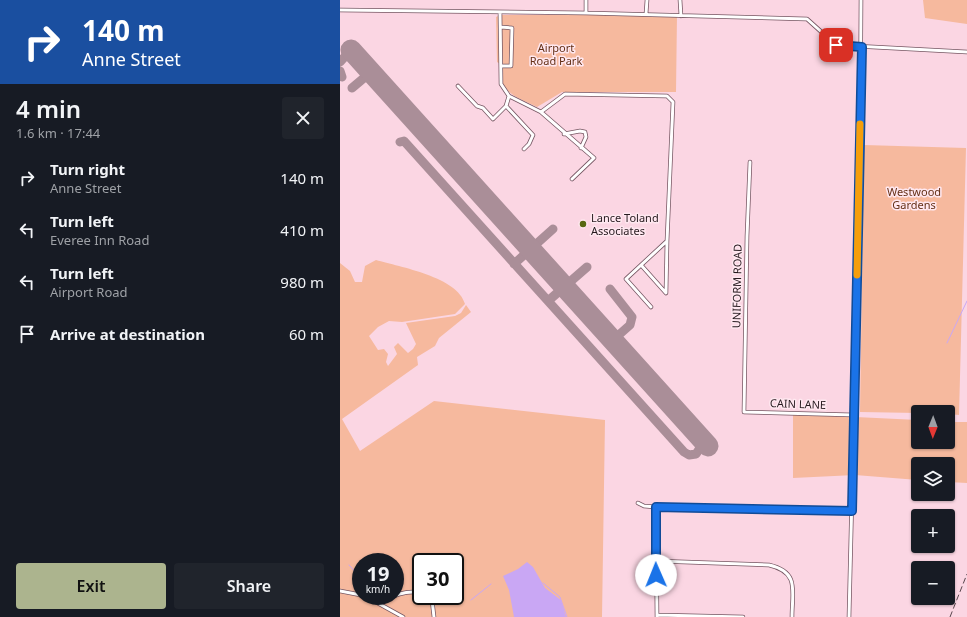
<!DOCTYPE html>
<html lang="en">
<head>
<meta charset="utf-8">
<style>
  body { margin:0; font-family:"Noto Sans",sans-serif; background:#20242c; color:#f1f3f6; height:100vh; display:flex; flex-direction:column; font-size:15px; white-space:nowrap }
  * { box-sizing:border-box; margin:0 }
  p { font-size:13px; color:#9ea1a6 }
  .icon { flex:none; width:22px; height:22px; fill:none; stroke:currentColor; stroke-width:2; stroke-linecap:round; stroke-linejoin:round }
  .map { position:relative; flex:1; overflow:hidden }
  .details { display:flex; flex-direction:column; background:#171b24; width:340px }
  .details>* { flex:none }
  .hud { background:#1a4fa0; color:#fff; overflow:hidden }
  .needle { width:26px; rotate:181deg }
  .tools { position:absolute; left:571px; top:405px; display:grid; gap:8px }
  .tools a { display:grid; place-items:center; width:44px; height:44px; border-radius:4px; background:#171b24; box-shadow:0 1px 3px #0004; font-size:20px }
  .speed { position:absolute; left:12px; top:553px; display:flex; gap:8px; font-size:20px; font-weight:700; text-align:center }
  .speed>* { display:grid; place-content:center; width:52px; height:52px; border-radius:50%; background:#171b24; box-shadow:0 1px 3px #0004; line-height:1 }
  .speed small { font-size:10px; font-weight:400 }
  .speed .limit { border:2px solid #111; border-radius:6px; background:#fff; color:#111 }
  .pin { position:absolute; display:grid; place-items:center; width:34px; height:34px; color:#fff; margin:-17px; border-radius:8px; box-shadow:0 2px 6px #0006 }
  .me { position:absolute; width:44px; margin:-22px; rotate:359deg; stroke-linejoin:round; filter:drop-shadow(0 0 3px #0008) }
  .turn { display:flex; align-items:center; gap:14px; height:84px; padding:0 16px; font-size:18px }
  .turn .icon { width:52px; height:52px; stroke-width:2.5 }
  .turn b { display:block; font-size:28px; line-height:34px }
  .round { display:grid; place-items:center; flex:none; width:42px; height:42px; border-radius:4px; background:#20242c }
  .overview { display:flex; align-items:center; justify-content:space-between; height:68px; padding:0 16px }
  h1 { font-size:24px; font-weight:600; line-height:30px }
  .action { display:flex; gap:8px; margin-top:auto; padding:8px 16px }
  .action a { flex:1; height:46px; border-radius:4px; background:#acb48e; color:#111; font-size:16px; font-weight:600; line-height:46px; text-align:center }
  .action a+a { background:#20242c; color:#f1f3f6 }
  ul { padding:0; list-style:none }
  li { display:flex; align-items:center; gap:12px; height:52px; padding:0 16px }
  li div { flex:1 }
  li b { display:block; font-size:15px }
  li em { font-style:normal }
  main { display:flex; flex:1; min-height:0 }
  .map>svg:first-child { display:block }
  .green { fill:#f6b99e; fill-rule:evenodd }
  .water { fill:#c9a7f4 }
  .lines { fill:none; stroke-linecap:round; stroke-linejoin:round }
  .stream { stroke:#c9a7f4; stroke-width:1 }
  .taxiway { stroke:#aa8e98; stroke-width:9 }
  .runway { stroke:#aa8e98; stroke-width:21 }
  .minor-casing { stroke:#755662; stroke-width:4.5 }
  .minor { stroke:#fff; stroke-width:3 }
  .rail { stroke:#59464d; stroke-width:1; stroke-dasharray:6 3; stroke-linecap:butt }
  .route-casing { stroke:#114b97; stroke-width:10 }
  .route { stroke:#1a73e8; stroke-width:7 }
  .slow { stroke:#f59e0b; stroke-width:7 }
  .poi-dot { fill:#576710; stroke:#ffe8f0; stroke-width:1.5 }
  .labels { text-anchor:middle; stroke-width:3; stroke-linejoin:round; paint-order:stroke }
  .park-label { font-size:11px; fill:#653016; stroke:#ffe8f0 }
  .poi-label { font-size:11px; fill:#26191e; stroke:#ffe8f0; text-anchor:start }
  .street-label { font-size:11px; fill:#26191e; stroke:#ffe8f0 }
</style>
</head>
<body>
<main>
<section class="details">
<div class="hud">
<div class="turn"><svg class="icon" aria-label="right" viewBox="0 0 24 24"><path d="M7 20v-9h11M14 6l5 5-5 5"/></svg><div><b>140 m</b>Anne Street</div></div>
</div>
<div class="overview"><div><h1>4 min</h1><p>1.6 km · 17:44</p></div><a class="round"><svg class="icon" aria-label="close" viewBox="0 0 24 24"><path d="M6 6l12 12M18 6L6 18"/></svg></a></div>
<ul>
<li><svg class="icon" aria-label="right" viewBox="0 0 24 24"><path d="M7 20v-9h11M14 6l5 5-5 5"/></svg><div><b>Turn right</b><p>Anne Street</p></div><em>140 m</em></li>
<li><svg class="icon" aria-label="left" viewBox="0 0 24 24"><path d="M17 20v-9H6M10 6l-5 5 5 5"/></svg><div><b>Turn left</b><p>Everee Inn Road</p></div><em>410 m</em></li>
<li><svg class="icon" aria-label="left" viewBox="0 0 24 24"><path d="M17 20v-9H6M10 6l-5 5 5 5"/></svg><div><b>Turn left</b><p>Airport Road</p></div><em>980 m</em></li>
<li><svg class="icon" aria-label="arrive" viewBox="0 0 24 24"><path d="M6 21V4h12l-3 4 3 4H6"/></svg><div><b>Arrive at destination</b></div><em>60 m</em></li>
</ul>
<div class="action"><a>Exit</a><a>Share</a></div>
</section>
<div class="map">
<svg width="627" height="617" viewBox="0 0 627 617">
  <rect width="100%" height="100%" fill="#fbd6e3"/>
  <path class="green" d="M 583,0 L 627,0 L 627,24 L 585,18 Z
    M 160,15 L 337,15 L 336,92 L 222,92 L 197,107 C 174,96 159,93 160,64 L 157,62 L 156,17 Z
    M 524,145 L 626,148 L 619,415 L 608,414 L 608,412 L 578,413 L 520,412 Z
    M 36,260 C 60,267 118,277 125,304 L 115,314 L 62,322 L 49,321 L 38,327 L 29,336 L 38,350 L 44,349 L 48,354 L 46,362 L 48,366 L 57,354 L 54,347 L 58,343 L 68,353 L 73,349 L 76,344 L 66,323 L 115,316 L 121,313 L 126,305 L 131,312 L 99,338 L 95,346 L 77,357 L 78,365 L 2,419 L 20,451 L 94,401 L 265,420 L 262,617 L 0,617 L 0,263 L 10,271 L 15,282 L 22,282 L 25,266 ZM 21,562 L 55,562 L 55,596 L 21,596 ZM 81,562 L 115,562 L 115,596 L 81,596 Z
    M 453,414 L 578,420 L 578,442 L 608,442 L 608,422 L 627,422 L 627,483 L 608,482 L 608,464 L 578,464 L 578,480 L 515,475 L 453,478 Z"/>
  <path class="water" d="M 187,562 L 193,567 L 205,588 L 221,600 L 226,617 L 174,617 L 169,590 L 163,576 L 178,569 Z"/>
  <g class="lines">
    <path class="stream" d="M 607,343 L 627,301
      M 9,565 L 18,575
      M 203,583 L 220,597 L 227,617
      M 131,600 L 151,584"/>
    <path class="taxiway" d="M 0,62 L 11,50
      M 0,71 L 2,77
      M 12,88 L 31,72
      M 60,142 L 64,141 L 344,452 L 349,455 L 356,454 L 364,442
      M 174,264 L 213,229
      M 270,289 L 292,317 L 290,325 L 273,340
      M 208,301 L 247,267"/>
    <path class="runway" d="M 11,50 L 368,446"/>
    <g class="minor-casing">
      <path id="minor" d="M 246,0 L 246,13
        M 340,0 L 341,16
        M 0,10 L 246,13 L 467,19 L 496,45 L 627,52
        M 160,12 L 161,84 L 169,96 L 201,112 L 225,94 L 327,96 L 333,102 L 327,241 L 286,279 L 311,307
        M 306,14 L 307,0
        M 161,27 L 172,28 L 171,66 L 161,66
        M 118,86 L 137,106 L 143,108 L 153,119 L 166,106 L 169,96
        M 166,106 L 193,135 L 189,144 L 184,149
        M 201,112 L 254,158 L 232,179
        M 224,134 L 240,131 L 245,132 L 246,137 L 241,148
        M 410,162 L 407,236 L 404,412 L 514,415
        M 301,265 L 326,293 L 327,241
        M 298,503 L 304,506 L 316,507 L 512,511
        M 316,507 L 317,617
        M 316,561 L 429,565 C 460,572 452,591 452,617
        M 0,591 L 21,595
        M 25,596 L 63,617
        M 87,596 L 92,600 L 94,617
        M 41,604 C 50,595 68,590 81,593
        M 317,615 L 403,617
        M 509,617 L 520,163 L 521,0"/>
    </g>
    <use href="#minor" class="minor"/>
    <path class="rail" d="M 610,617 L 627,574"/>
  </g>
  <g class="lines">
    <g class="route-casing">
      <path id="route" d="M 316,575 L 316,507 L 512,511 L 522,47 L 496,45"/>
    </g>
    <use href="#route" class="route"/>
    <path class="slow" d="M 517,275 L 520,124"/>
  </g>
  <circle class="poi-dot" cx="243" cy="224" r="4"/>
  <g class="labels">
    <g class="park-label">
      <text x="216" y="52">Airport<tspan x="216" dy="13">Road Park</tspan></text>
      <text x="574" y="196">Westwood<tspan x="574" dy="13">Gardens</tspan></text>
    </g>
    <g class="poi-label">
      <text x="251" y="222">Lance Toland<tspan x="251" dy="13">Associates</tspan></text>
    </g>
    <g class="street-label">
      <text transform="translate(397 286) rotate(-89)" y="4">UNIFORM ROAD</text>
      <text transform="translate(458 404) rotate(2)" y="4">CAIN LANE</text>
    </g>
  </g>
</svg>
<div class="tools">
<a><svg class="needle" viewBox="-14 -14 28 28"><path d="M0-13l5 13h-10z" fill="#e53935"/><path d="M0 13l5-13h-10z" fill="#9ea1a6"/></svg></a>
<a><svg class="icon" aria-label="layers" viewBox="0 0 24 24"><path d="M12 4l9 5-9 5-9-5zM3 14l9 5 9-5"/></svg></a>
<a>+</a>
<a>−</a>
</div>
<div class="speed"><div>19<small>km/h</small></div><div class="limit">30</div></div>
<div class="pin" style="left:496px;top:45px;background:#d93025"><svg class="icon" aria-label="arrive" viewBox="0 0 24 24"><path d="M6 21V4h12l-3 4 3 4H6"/></svg></div>
<svg class="me" style="left:316px;top:575px" viewBox="-20 -20 40 40"><circle r="19" fill="#fff"/><path d="M0-13L10 11 0 6-10 11z" fill="#1a73e8"/></svg>
</div>
</main>
</body>
</html>
